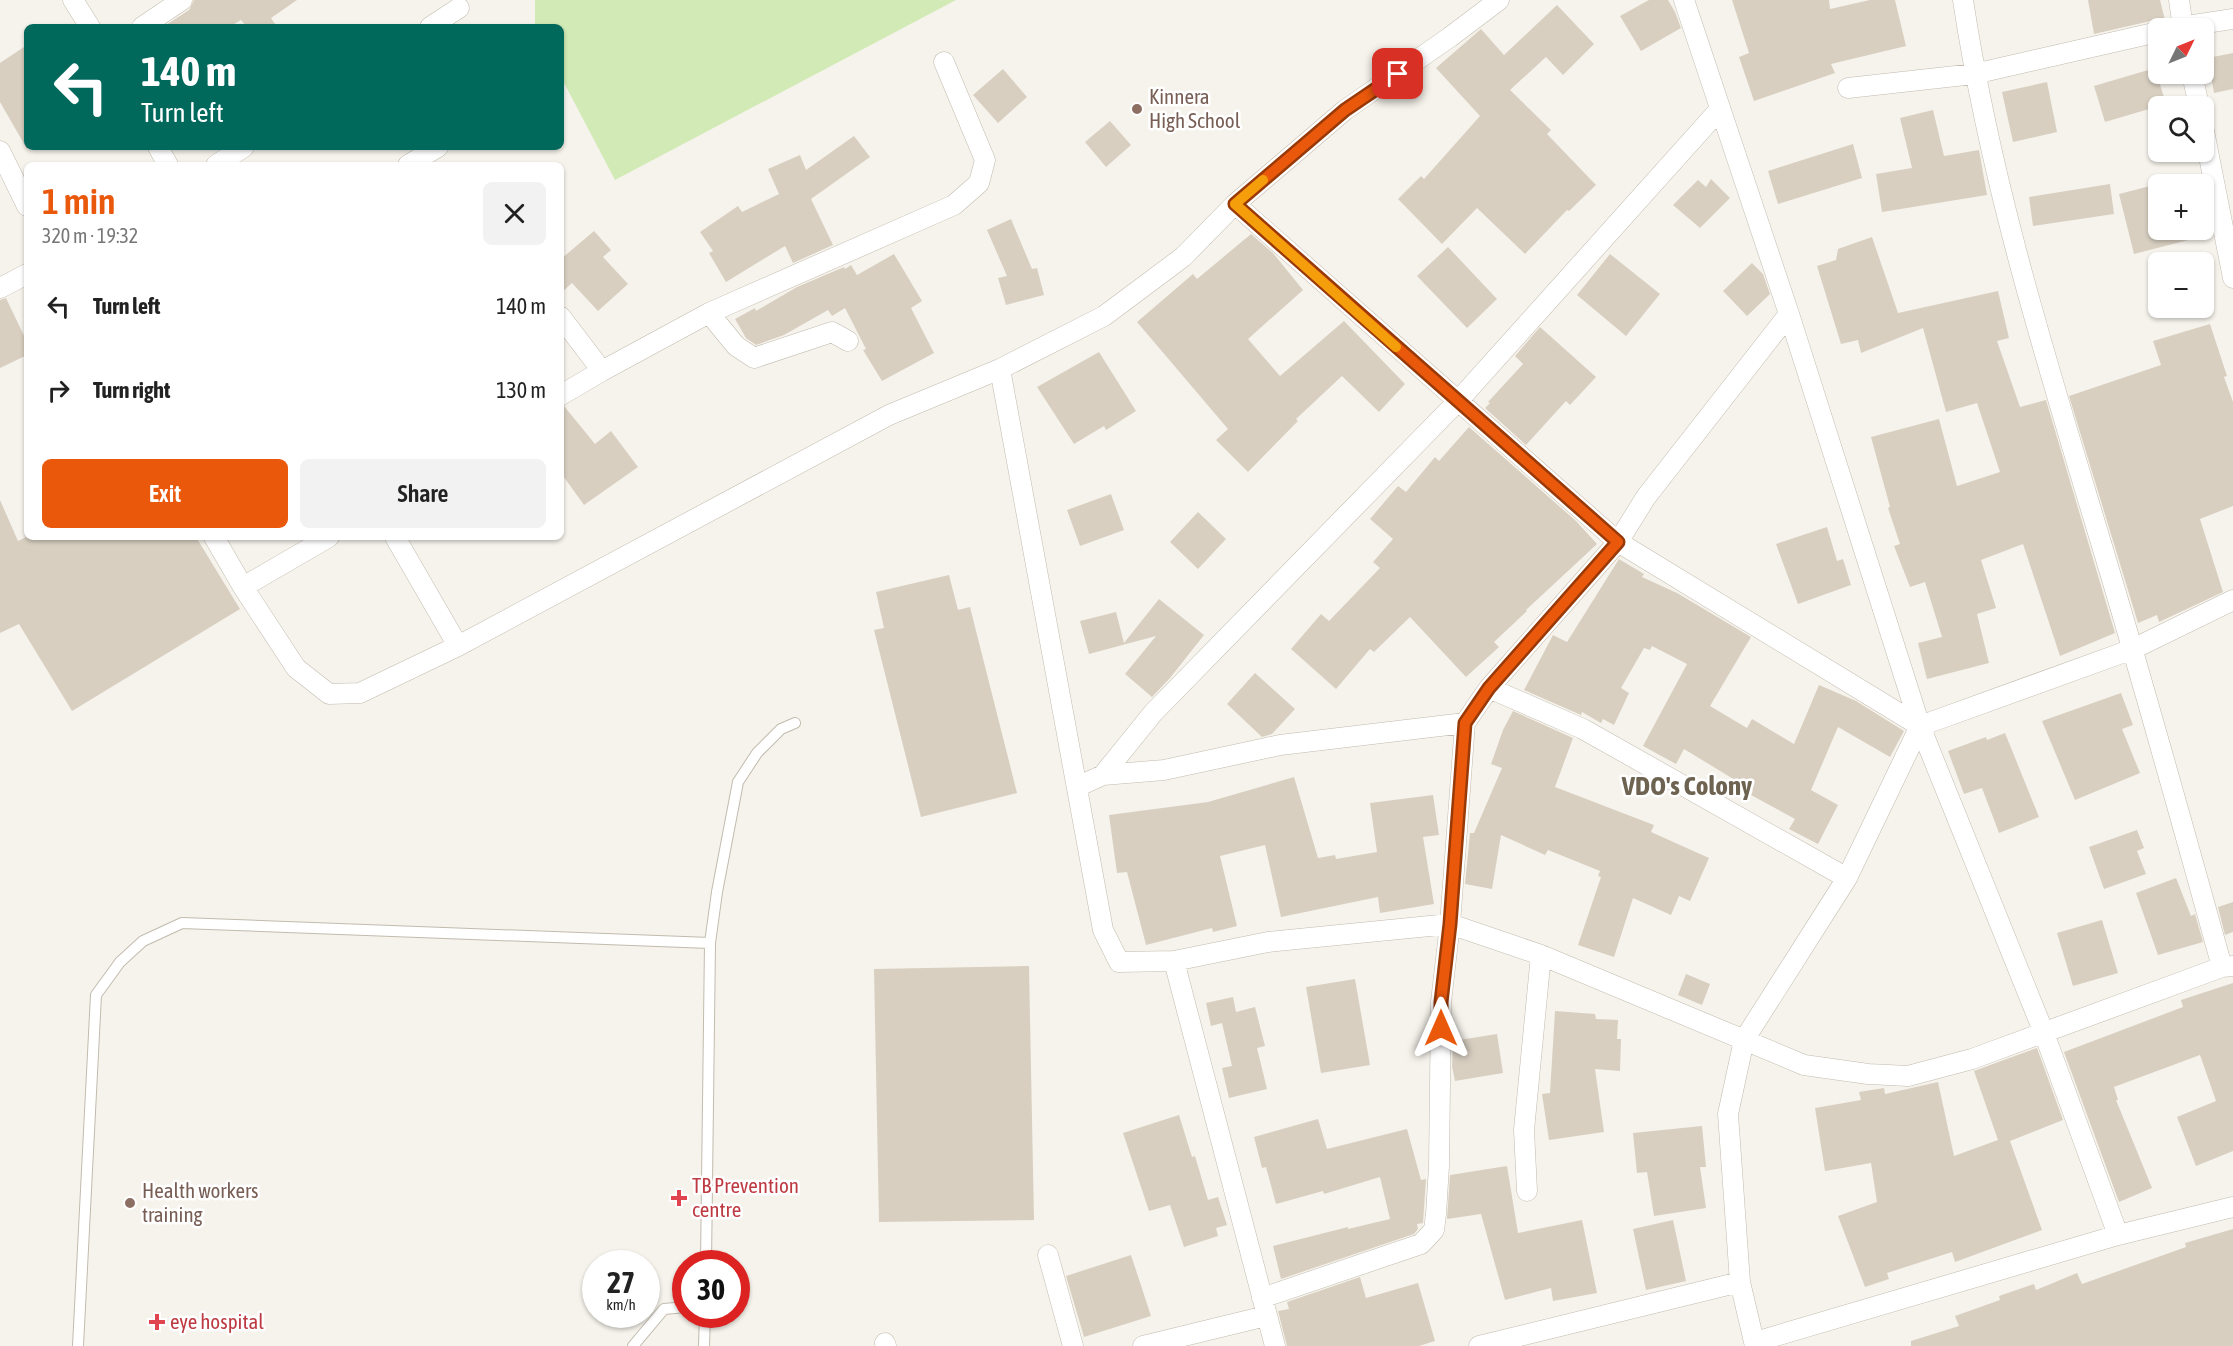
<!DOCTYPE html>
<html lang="en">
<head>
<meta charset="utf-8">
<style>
  body { margin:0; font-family:"Asap Condensed",sans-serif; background:#f2f2f2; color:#222; height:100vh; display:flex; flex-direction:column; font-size:22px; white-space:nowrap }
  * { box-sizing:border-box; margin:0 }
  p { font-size:20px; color:#767676 }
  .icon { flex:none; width:33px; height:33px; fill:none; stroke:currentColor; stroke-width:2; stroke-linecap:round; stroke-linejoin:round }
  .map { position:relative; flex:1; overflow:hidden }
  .sheet { position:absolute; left:24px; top:162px; width:540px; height:378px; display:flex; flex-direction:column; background:#fff; border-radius:9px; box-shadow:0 2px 4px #0004 }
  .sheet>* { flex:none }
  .top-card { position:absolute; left:24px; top:24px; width:540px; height:126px; border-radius:9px; box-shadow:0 2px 4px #0004; background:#00695c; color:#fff; overflow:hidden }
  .needle { width:39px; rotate:47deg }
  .fabs { position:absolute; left:2148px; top:18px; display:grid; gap:12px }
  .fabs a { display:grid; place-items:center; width:66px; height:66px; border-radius:9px; background:#fff; box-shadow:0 2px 4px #0004; font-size:30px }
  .speed { position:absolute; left:582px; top:1250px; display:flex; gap:12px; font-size:30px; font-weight:700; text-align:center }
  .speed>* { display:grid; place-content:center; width:78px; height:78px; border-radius:50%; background:#fff; box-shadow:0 2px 4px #0004; line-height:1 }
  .speed small { font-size:15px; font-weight:400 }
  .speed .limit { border:9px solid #d22; background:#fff; color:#111 }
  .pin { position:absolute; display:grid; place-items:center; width:51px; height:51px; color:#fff; margin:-26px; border-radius:12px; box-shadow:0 3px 9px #0006 }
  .me { position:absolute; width:66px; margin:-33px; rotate:0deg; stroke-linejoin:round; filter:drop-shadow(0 0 4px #0008) }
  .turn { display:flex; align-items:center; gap:21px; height:126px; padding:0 18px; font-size:27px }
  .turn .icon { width:78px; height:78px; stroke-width:2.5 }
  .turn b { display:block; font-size:42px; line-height:51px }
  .round { display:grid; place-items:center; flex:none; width:63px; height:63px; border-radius:9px; background:#f2f2f2 }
  .overview { display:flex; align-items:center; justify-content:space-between; height:102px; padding:0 18px }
  h1 { font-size:36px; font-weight:600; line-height:45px; color:#ea580c }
  .action { display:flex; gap:12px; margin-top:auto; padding:12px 18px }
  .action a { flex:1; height:69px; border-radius:9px; background:#ea580c; color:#fff; font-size:24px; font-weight:600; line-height:69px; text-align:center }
  .action a+a { background:#f2f2f2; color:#222 }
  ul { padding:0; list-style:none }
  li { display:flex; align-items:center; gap:18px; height:84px; padding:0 18px }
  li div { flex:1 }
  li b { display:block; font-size:22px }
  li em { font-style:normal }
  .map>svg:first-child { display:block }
  .green { fill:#d2eab5 }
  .building { fill:#d8cfc1 }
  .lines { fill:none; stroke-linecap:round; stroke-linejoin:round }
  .service-casing { stroke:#c2bbae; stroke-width:12 }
  .minor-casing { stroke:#c2bbae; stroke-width:21 }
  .service { stroke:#fff; stroke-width:10 }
  .minor { stroke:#fff; stroke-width:20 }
  .route-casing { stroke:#983908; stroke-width:15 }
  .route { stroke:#ea580c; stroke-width:10 }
  .slow { stroke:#f59e0b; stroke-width:10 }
  .education-dot { fill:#8d6e63; stroke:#fff; stroke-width:2 }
  .health-dot { fill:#e0444e; stroke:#fff; stroke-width:2 }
  .labels { text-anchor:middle; stroke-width:5; stroke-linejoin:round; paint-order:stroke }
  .education-label { font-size:21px; fill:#785e54; stroke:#fff; text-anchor:start }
  .health-label { font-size:21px; fill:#be3a42; stroke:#fff; text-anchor:start }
  .district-label { font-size:27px; font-weight:bold; fill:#6e6250; stroke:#fff }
</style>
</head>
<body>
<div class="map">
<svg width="2233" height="1346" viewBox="0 0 2233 1346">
  <rect width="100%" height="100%" fill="#f6f3ec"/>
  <path class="green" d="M 535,0 L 956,0 L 615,180 L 561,77 L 561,27 L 535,27 Z"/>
  <path class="building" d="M 194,0 L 297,0 L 271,18 L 277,27 L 247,27 L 241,20 L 229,27 L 163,27 L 189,10 Z
    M 1649,0 L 1668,0 L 1675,12 L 1681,28 L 1641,51 L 1620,16 Z
    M 1732,0 L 1829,0 L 1830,9 L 1870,0 L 1895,0 L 1906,46 L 1831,64 L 1835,73 L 1754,101 L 1739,57 L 1749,53 Z
    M 2088,0 L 2160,0 L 2165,20 L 2164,22 L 2155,20 L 2094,34 Z
    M 1557,5 L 1594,44 L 1563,75 L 1546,57 L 1510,90 L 1551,130 L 1547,134 L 1596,185 L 1569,211 L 1567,210 L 1525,254 L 1477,208 L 1442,244 L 1398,199 L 1421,176 L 1424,179 L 1480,116 L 1436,68 L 1481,29 L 1504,55 Z
    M 27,45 L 27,149 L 0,102 L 0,63 Z
    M 2233,53 L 2233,89 L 2214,93 L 2208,58 Z
    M 2155,68 L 2166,104 L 2105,122 L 2094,86 Z
    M 1003,69 L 1027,97 L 998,123 L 973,95 Z
    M 2047,82 L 2057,132 L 2013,142 L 2002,92 Z
    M 1933,110 L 1944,156 L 1979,150 L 1987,195 L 1882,212 L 1876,174 L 1912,168 L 1900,118 Z
    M 1110,121 L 1131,145 L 1106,167 L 1085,142 Z
    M 854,136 L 870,157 L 811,199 L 833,245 L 793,263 L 785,246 L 726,282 L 709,253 L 713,251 L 700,232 L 738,206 L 742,212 L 779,194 L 768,169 L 800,155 L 806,170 Z
    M 1853,144 L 1862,178 L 1778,204 L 1768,171 Z
    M 1711,179 L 1730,198 L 1700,228 L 1673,205 L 1698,180 L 1706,187 Z
    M 2110,184 L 2114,214 L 2033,226 L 2029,197 Z
    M 2158,184 L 2158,230 L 2199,230 L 2200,237 L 2134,254 L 2119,194 Z
    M 1011,219 L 1032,269 L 1037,268 L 1044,295 L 1006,305 L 998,278 L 1007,276 L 987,230 Z
    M 594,231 L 611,250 L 603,257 L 628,284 L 598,311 L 572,283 L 561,293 L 561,259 Z
    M 1251,234 L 1273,253 L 1303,290 L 1248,339 L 1280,376 L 1344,321 L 1405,384 L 1379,412 L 1342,376 L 1296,419 L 1298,421 L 1248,472 L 1216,440 L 1228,429 L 1137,322 L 1193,274 L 1197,279 Z
    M 1872,237 L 1898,313 L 1998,291 L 2009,338 L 1997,341 L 2020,407 L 2046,400 L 2115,633 L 2060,656 L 2023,544 L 1981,560 L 1996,608 L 1977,614 L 1989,663 L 1927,679 L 1918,643 L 1942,637 L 1925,582 L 1910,587 L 1894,546 L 1900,544 L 1888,508 L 1890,507 L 1871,437 L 1939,419 L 1957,486 L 2000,472 L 1977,403 L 1946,412 L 1923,328 L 1861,353 L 1858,340 L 1841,344 L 1817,266 L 1836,260 L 1838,249 Z
    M 1448,247 L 1497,299 L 1467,328 L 1417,276 Z
    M 894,254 L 922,301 L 911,308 L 934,353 L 882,381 L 863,350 L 866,349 L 845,308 L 832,316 L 828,310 L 784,335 L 756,345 L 746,338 L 735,319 L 755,308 L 756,311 L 797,287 L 844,267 L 845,269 L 851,265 L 857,275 Z
    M 1610,254 L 1660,294 L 1626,336 L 1577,295 Z
    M 1752,263 L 1763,274 L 1770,294 L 1747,316 L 1723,291 Z
    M 6,298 L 27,342 L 27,355 L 0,368 L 0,300 Z
    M 2210,324 L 2227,376 L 2224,377 L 2233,402 L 2233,506 L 2200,519 L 2223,592 L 2159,622 L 2157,615 L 2138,623 L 2069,396 L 2161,365 L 2153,341 Z
    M 1540,327 L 1596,377 L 1570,405 L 1566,401 L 1526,445 L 1485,408 L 1490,403 L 1488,402 L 1523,364 L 1515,356 Z
    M 1099,352 L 1136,411 L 1106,430 L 1104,426 L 1074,444 L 1037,387 Z
    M 564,406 L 595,444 L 611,431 L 638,467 L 584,505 L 561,473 L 561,407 Z
    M 1469,427 L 1576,521 L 1597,544 L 1526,610 L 1527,611 L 1494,642 L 1499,647 L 1466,677 L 1410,617 L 1374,652 L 1370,649 L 1336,689 L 1291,649 L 1321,614 L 1329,621 L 1380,568 L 1373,562 L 1393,539 L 1370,519 L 1398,486 L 1406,492 L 1435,457 L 1439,461 Z
    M 1111,494 L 1124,530 L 1080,546 L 1067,510 Z
    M 0,500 L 18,541 L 26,537 L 196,537 L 240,609 L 72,711 L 19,624 L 0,633 Z
    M 1198,512 L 1226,539 L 1198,569 L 1170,542 Z
    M 1827,527 L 1837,561 L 1843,559 L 1851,585 L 1798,604 L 1776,544 Z
    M 1619,559 L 1644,574 L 1642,577 L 1677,593 L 1751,637 L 1710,706 L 1747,728 L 1752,719 L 1794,744 L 1819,685 L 1856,701 L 1904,731 L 1890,757 L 1838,727 L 1811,790 L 1838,805 L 1818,844 L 1789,829 L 1795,819 L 1751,795 L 1753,791 L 1684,749 L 1676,764 L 1643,746 L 1687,664 L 1652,646 L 1650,650 L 1644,648 L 1621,688 L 1629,693 L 1614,725 L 1603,719 L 1601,723 L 1582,712 L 1581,715 L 1524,690 L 1553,635 L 1567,642 Z
    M 949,575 L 958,610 L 970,607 L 1017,793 L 921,817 L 874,630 L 884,628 L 876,592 Z
    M 1159,599 L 1204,635 L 1170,678 L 1152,697 L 1125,674 L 1156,636 L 1089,654 L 1080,621 L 1116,612 L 1124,643 Z
    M 1255,673 L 1295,709 L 1272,734 L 1262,737 L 1227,704 Z
    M 2121,693 L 2133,725 L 2122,729 L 2140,773 L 2075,800 L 2042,721 Z
    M 1513,711 L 1573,738 L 1555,787 L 1654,825 L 1651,832 L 1709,858 L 1690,901 L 1679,896 L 1671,915 L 1633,898 L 1614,957 L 1578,945 L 1601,877 L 1598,876 L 1600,871 L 1548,850 L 1545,855 L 1501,835 L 1492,889 L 1465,884 L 1470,833 L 1474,833 L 1502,768 L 1491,764 L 1503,730 Z
    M 2005,733 L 2039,817 L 1999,833 L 1982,788 L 1964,794 L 1948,751 L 1986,737 L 1987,740 Z
    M 1294,777 L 1318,858 L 1335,855 L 1336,859 L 1377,852 L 1370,803 L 1433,795 L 1439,835 L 1423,837 L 1434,904 L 1380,913 L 1378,897 L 1281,917 L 1265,845 L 1220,856 L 1237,926 L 1213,932 L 1212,928 L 1146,945 L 1127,872 L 1117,873 L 1109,815 L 1208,802 Z
    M 2137,830 L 2144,848 L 2137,851 L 2146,874 L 2104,889 L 2089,847 Z
    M 2176,878 L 2191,916 L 2195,914 L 2203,942 L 2158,955 L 2136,893 Z
    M 2233,902 L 2233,932 L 2225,935 L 2218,907 Z
    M 2102,920 L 2118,973 L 2073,986 L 2057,933 Z
    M 1029,966 L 1034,1220 L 879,1222 L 874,969 Z
    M 1686,974 L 1710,984 L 1702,1005 L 1678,995 Z
    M 1355,979 L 1370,1065 L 1321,1073 L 1306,987 Z
    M 2233,983 L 2233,1151 L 2196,1166 L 2177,1117 L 2216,1101 L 2200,1055 L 2114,1087 L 2118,1100 L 2116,1100 L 2152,1188 L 2119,1202 L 2064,1052 L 2183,1007 L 2181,1000 Z
    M 1233,997 L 1236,1012 L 1255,1007 L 1265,1046 L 1257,1048 L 1267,1089 L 1229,1098 L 1222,1068 L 1232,1066 L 1222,1023 L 1211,1026 L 1206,1003 Z
    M 1555,1011 L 1595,1014 L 1596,1019 L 1618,1020 L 1617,1039 L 1621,1039 L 1620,1071 L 1595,1069 L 1604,1132 L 1549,1140 L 1542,1094 L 1550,1093 Z
    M 1497,1034 L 1503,1073 L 1455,1081 L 1452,1066 L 1453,1041 Z
    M 2037,1048 L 2063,1120 L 2010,1141 L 2042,1230 L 1955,1262 L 1952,1252 L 1887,1273 L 1889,1279 L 1865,1287 L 1838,1216 L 1877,1202 L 1871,1163 L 1825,1171 L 1815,1108 L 1861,1100 L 1859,1092 L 1884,1088 L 1885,1094 L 1938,1082 L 1954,1156 L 1998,1140 L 1974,1071 Z
    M 1179,1115 L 1192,1157 L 1195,1156 L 1208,1200 L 1218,1197 L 1227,1225 L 1216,1228 L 1218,1236 L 1184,1247 L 1170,1205 L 1149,1211 L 1123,1133 Z
    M 1318,1119 L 1327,1149 L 1407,1129 L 1421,1180 L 1426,1179 L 1423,1223 L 1417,1224 L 1418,1229 L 1414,1234 L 1281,1279 L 1273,1246 L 1348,1227 L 1348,1229 L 1390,1219 L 1380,1177 L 1324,1194 L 1323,1191 L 1276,1204 L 1266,1167 L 1262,1168 L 1254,1137 Z
    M 1702,1126 L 1706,1167 L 1700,1167 L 1706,1208 L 1654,1216 L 1647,1172 L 1637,1173 L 1633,1133 Z
    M 1507,1166 L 1518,1233 L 1582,1220 L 1597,1293 L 1553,1301 L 1551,1288 L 1505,1300 L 1481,1214 L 1447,1219 L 1450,1175 Z
    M 1673,1220 L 1686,1281 L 1646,1290 L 1633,1229 Z
    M 2233,1229 L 2233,1346 L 1911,1346 L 1911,1341 L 1959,1326 L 1955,1316 L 2000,1300 L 1999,1296 L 2034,1284 L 2036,1290 L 2077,1273 L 2082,1284 L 2186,1247 L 2185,1243 Z
    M 1131,1255 L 1151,1316 L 1084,1337 L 1066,1276 Z
    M 1360,1277 L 1366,1298 L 1418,1283 L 1435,1341 L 1419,1346 L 1287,1346 L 1278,1311 L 1289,1309 L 1287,1302 Z"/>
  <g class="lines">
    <g class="service-casing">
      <path id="service" d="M 710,943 L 717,892 L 738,782 L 757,753 L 781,729 L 795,723
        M 78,1346 L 96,995 L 120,962 L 143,941 L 182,923 L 710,943 L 706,1263
        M 633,1346 L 664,1309 L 686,1307
        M 704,1346 L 705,1314"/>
    </g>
    <g class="minor-casing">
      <path id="minor" d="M 73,0 L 90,27
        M 1684,0 L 1789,314 L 1920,726 L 2044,1033 L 2118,1235
        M 1963,0 C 1991,186 2048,366 2102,546 C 2144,685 2183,826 2222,967
        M 2179,0 L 2183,28
        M 142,27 L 182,0
        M 430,27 L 459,8
        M 2174,28 L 2233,19
        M 2192,74 L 2199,106
        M 1848,88 L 1974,74 L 2158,32
        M 2204,131 L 2233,278
        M 158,147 L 168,165
        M 0,151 L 27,206
        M 216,165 L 244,147
        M 408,165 L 438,147
        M 1235,204 L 1618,542 L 1920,726
        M 0,288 L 27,274
        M 709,313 L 736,346 L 754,358 L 832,332 L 848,341
        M 561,317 L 602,371
        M 1000,369 L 1103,930 L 1119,962 L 1174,961 L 1268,942 L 1450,924 L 1541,955 L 1804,1065 L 1868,1074 L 1908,1076 L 1972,1059 L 2222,967 L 2233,966
        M 561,395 L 602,371 L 709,313 L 954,205 L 979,183 L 985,160 L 944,62
        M 214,537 L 243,587 L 296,668 L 329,694 L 360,693 L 458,646 L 889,415 L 1000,369 L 1104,316 L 1183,257 L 1235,204 L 1345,110 L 1450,37 L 1499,0
        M 395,537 L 458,646
        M 243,587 L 329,537
        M 1489,688 L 1618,542 L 1646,497 L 1789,314
        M 1103,775 L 1153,713 L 1458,401 L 1720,109
        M 1077,787 L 1103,775 L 1164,770 L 1280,745 L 1465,723 L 1489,688 L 1583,729 L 1847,878
        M 1174,961 L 1275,1346
        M 1527,1191 L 1524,1130 L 1541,955
        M 1048,1255 L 1073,1346
        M 1262,1298 L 1421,1244 L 1434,1230 L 1436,1214 L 1439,1166 L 1441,1002 L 1450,924 L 1465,723
        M 1755,1342 L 2118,1235 L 2233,1207
        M 885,1343 L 886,1346
        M 1143,1346 L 1266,1316
        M 1479,1346 L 1740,1282
        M 1755,1346 L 1740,1282 L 1728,1114 L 1744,1040 L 1847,878 L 1920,726 L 2133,649 L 2233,600"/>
    </g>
    <use href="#service" class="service"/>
    <use href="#minor" class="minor"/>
  </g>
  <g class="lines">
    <g class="route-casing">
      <path id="route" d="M 1398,74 L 1345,110 L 1235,204 L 1618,542 L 1489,688 L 1465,723 L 1450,924 L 1441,1002 L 1441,1028"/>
    </g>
    <use href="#route" class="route"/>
    <path class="slow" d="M 1263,180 L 1235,204 L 1396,347"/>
  </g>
  <g class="education-dot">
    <circle cx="1137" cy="109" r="6"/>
    <circle cx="130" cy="1203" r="6"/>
  </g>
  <g class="health-dot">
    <path d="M676 1189h6v6h6v6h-6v6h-6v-6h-6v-6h6z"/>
    <path d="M154 1313h6v6h6v6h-6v6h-6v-6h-6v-6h6z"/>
  </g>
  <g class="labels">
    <g class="education-label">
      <text x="1149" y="104">Kinnera<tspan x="1149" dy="24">High School</tspan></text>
      <text x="142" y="1198">Health workers<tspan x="142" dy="24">training</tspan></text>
    </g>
    <g class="health-label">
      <text x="692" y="1193">TB Prevention<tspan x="692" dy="24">centre</tspan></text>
      <text x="170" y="1329">eye hospital</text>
    </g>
    <g class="district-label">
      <text x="1687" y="795">VDO's Colony</text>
    </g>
  </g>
</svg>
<div class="fabs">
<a><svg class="needle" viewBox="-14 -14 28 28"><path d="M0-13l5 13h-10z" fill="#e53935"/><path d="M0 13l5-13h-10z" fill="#767676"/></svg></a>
<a><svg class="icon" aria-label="search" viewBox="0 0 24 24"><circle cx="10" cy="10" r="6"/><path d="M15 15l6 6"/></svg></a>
<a>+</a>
<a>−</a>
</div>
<div class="speed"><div>27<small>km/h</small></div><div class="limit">30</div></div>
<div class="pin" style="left:1398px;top:74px;background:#d93025"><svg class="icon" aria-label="arrive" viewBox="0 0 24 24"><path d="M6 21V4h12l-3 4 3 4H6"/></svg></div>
<svg class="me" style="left:1441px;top:1028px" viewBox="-20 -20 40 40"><path d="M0-17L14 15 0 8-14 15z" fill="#ea580c" stroke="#fff" stroke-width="4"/></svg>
<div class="top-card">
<div class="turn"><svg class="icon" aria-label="left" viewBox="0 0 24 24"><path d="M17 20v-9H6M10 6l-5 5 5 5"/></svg><div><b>140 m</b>Turn left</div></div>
</div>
<section class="sheet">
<div class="overview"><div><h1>1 min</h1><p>320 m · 19:32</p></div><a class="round"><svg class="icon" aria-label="close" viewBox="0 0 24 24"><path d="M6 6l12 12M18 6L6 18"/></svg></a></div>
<ul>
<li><svg class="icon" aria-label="left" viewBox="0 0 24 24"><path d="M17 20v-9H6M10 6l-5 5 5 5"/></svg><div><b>Turn left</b></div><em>140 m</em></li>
<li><svg class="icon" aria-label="right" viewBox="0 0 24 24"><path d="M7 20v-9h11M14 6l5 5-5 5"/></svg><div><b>Turn right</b></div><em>130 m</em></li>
</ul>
<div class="action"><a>Exit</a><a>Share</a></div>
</section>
</div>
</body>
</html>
